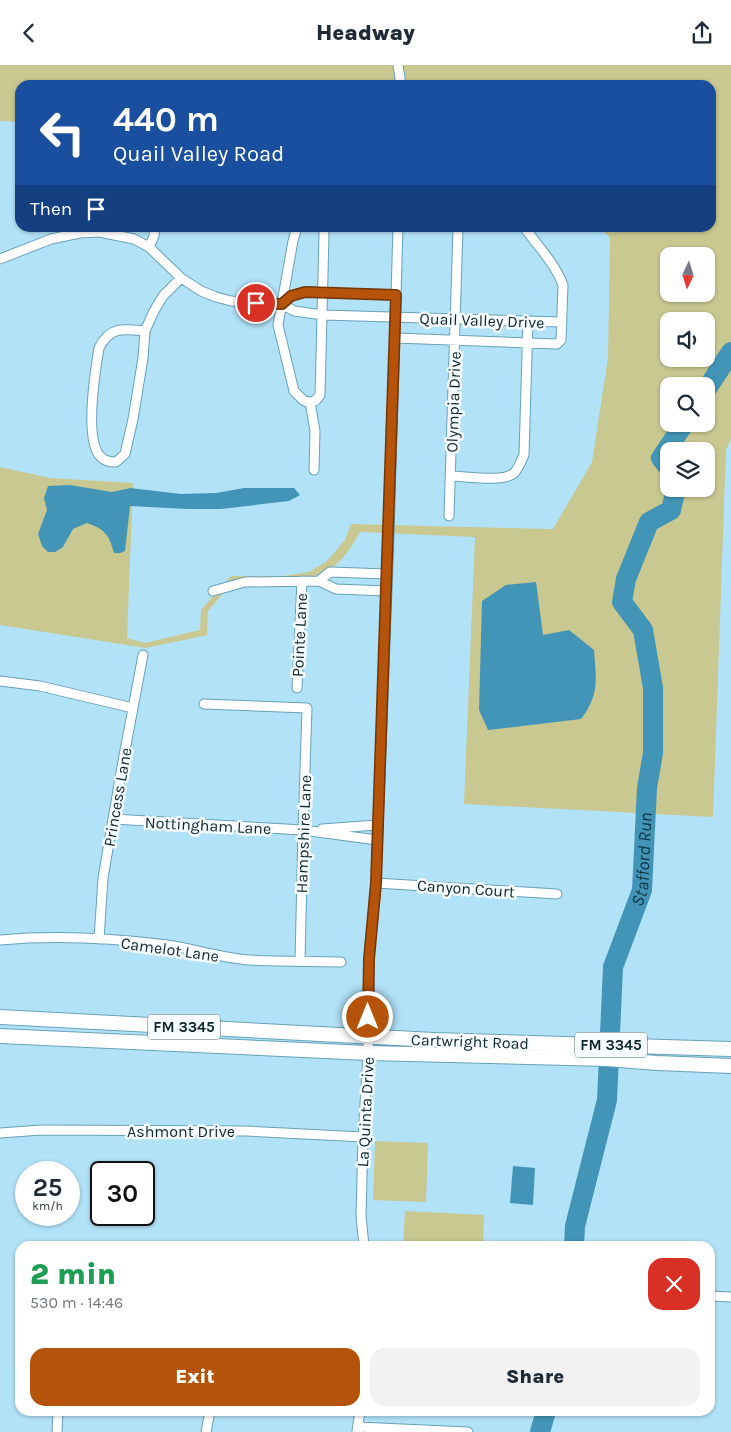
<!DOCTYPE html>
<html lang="en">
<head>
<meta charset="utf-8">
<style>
  body { margin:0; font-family:Karla,sans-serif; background:#f2f2f3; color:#1f2937; height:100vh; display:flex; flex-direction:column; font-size:19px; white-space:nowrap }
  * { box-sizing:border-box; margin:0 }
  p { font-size:16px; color:#747a83 }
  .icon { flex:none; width:28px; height:28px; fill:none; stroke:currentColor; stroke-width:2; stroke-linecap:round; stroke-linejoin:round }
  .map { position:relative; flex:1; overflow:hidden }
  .sheet { position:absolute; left:15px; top:1176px; width:700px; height:175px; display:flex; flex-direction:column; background:#fff; border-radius:15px; box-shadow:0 1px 4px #0004 }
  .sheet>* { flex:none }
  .banner { position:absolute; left:15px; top:15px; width:701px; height:152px; border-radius:15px; box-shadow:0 1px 4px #0004; background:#1a4fa0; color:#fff; overflow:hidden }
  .needle { width:32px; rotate:184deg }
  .fabs { position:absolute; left:660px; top:182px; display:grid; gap:10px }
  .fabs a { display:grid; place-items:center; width:55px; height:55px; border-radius:10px; background:#fff; box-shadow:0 1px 4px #0004; font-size:25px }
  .speed { position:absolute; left:15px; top:1096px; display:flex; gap:10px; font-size:25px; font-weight:700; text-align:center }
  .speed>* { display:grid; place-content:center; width:65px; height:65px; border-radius:50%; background:#fff; box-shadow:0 1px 4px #0004; line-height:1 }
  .speed small { font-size:12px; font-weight:400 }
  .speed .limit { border:2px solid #111; border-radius:8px; background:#fff; color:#111 }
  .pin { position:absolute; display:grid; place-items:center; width:42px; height:42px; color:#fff; margin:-21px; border:2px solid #fff; border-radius:50%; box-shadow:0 1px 5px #0007 }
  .me { position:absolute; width:55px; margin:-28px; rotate:0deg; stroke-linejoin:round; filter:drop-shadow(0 0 4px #0008) }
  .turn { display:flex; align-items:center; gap:18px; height:105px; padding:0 15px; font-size:22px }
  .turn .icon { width:65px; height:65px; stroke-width:2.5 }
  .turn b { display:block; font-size:35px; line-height:42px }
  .then { display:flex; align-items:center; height:48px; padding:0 15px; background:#0003; gap:10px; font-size:19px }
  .round { display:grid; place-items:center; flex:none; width:52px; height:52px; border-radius:15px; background:#f2f2f3 }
  .overview { display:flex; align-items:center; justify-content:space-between; height:85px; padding:0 15px }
  h1 { font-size:30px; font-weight:800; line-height:38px; color:#1e9e55 }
  .cta { display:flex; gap:10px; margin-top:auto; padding:10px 15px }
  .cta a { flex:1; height:58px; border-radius:15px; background:#b45309; color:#fff; font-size:20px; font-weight:800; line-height:58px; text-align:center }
  .cta a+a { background:#f2f2f3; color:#1f2937 }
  header { display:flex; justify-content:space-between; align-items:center; height:65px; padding:0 15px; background:#fff; font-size:22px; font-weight:800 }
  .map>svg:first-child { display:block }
  .green { fill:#c9c891; fill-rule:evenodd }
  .water { fill:#4295b7 }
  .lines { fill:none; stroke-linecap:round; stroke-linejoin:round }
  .river { stroke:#4295b7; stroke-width:20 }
  .street-casing { stroke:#66a1bb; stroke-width:11 }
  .primary-casing { stroke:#66a1bb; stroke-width:16 }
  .street { stroke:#fff; stroke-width:9 }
  .primary { stroke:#fff; stroke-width:14 }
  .route-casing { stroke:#753606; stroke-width:12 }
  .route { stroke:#b45309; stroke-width:9 }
  .labels { text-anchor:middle; stroke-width:5; stroke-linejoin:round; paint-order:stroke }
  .shield { fill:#f6fcff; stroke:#52666d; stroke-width:1 }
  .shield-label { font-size:15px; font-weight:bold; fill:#0c252f }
  .street-label { font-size:16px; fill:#0c252f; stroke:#f6fcff }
  .water-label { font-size:18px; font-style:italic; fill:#113745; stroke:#f6fcff }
</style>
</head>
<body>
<header><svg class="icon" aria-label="back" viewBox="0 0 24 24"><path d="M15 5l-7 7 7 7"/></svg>Headway<svg class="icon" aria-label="share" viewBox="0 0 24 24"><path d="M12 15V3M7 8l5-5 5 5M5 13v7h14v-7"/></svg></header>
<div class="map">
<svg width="731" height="1367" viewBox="0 0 731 1367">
  <rect width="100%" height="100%" fill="#b2e2f8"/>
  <path class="green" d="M 0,0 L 731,0 L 731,374 L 726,385 L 713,752 L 464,739 L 475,472 L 360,467 C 354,478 347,489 338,498 C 315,520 263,517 233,517 L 208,546 L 207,570 L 146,583 L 0,560 L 0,402 L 50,413 L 133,418 L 127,573 L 145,578 L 200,565 L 201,545 L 231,511 L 283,511 L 309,507 L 327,496 L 345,475 L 351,459 L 553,464 L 592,397 L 608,292 L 610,173 L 601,163 L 711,162 L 711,20 L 20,20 L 20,57 L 0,56 ZM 669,191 L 706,191 L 706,229 L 669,229 ZM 669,256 L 706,256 L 706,294 L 669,294 ZM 669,321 L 706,321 L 706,359 L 669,359 ZM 669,386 L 706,386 L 706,424 L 669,424 Z
    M 375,1076 L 428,1078 L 426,1137 L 373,1135 Z
    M 405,1146 L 484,1150 L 483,1181 L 403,1181 Z"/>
  <path class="water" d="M 70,420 L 112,427 L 130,423 L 181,429 L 216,428 L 244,423 L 294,423 L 300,430 L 289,436 L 221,444 L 187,444 L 130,441 L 125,486 L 120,488 L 114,488 C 109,470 106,465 87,458 L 73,464 L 63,482 L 55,487 L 48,487 L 42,481 L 38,469 L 47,445 L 44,433 L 48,421 Z
    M 536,517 L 543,570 L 569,565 L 594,585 C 596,614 600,629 581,654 L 488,665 L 479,645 L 482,536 L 506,520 Z
    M 513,1101 L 535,1103 L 533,1140 L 510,1138 Z"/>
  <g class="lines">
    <g class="river">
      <path d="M 706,325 L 731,287"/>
      <path d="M 669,403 L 661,393 L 684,359"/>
      <path id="s1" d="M 574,1181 L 575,1161 L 607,1035 L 613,902 L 642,825 L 647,723 L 653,688 L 653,623 L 643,565 L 622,537 L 626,514 L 649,457 L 671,445 L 676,424"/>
      <path d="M 540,1367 L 546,1346"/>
    </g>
    <g class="street-casing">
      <path id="street" d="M 398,0 L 401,20
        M 297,162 L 293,176 L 278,260 L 294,326 L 303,335 L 307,337 L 315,336 L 320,330 L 324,169 L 323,162
        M 149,182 L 154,171 L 155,162
        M 0,194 L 51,174 L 80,168 L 99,167 L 134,174 L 149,182 L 181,213 L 201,226 L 216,232 L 231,236 L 282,239 L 294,246 L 323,250 L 562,257
        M 282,239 L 291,231 L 305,227 L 396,230
        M 145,266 C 123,264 110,261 99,283 C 95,307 85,371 99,390 C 104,396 109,397 116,397 L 125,389 L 133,354 L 143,293 L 145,266 L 154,246 L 163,231 L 181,213
        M 395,273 L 557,279 L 561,275 L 563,220 C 556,200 537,180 524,162
        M 310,337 L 315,366 L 314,405
        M 450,411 C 465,411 503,418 514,408 C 519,403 521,396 524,390 L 528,256
        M 449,451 L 458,162
        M 319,516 L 330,507 L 387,509
        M 213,526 L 245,517 L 319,516 L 336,524 L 386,526
        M 0,616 L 40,621 L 133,643
        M 297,623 L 302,516
        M 204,639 L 307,643 L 303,765 L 300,896
        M 113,754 L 303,765 L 377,775
        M 322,764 L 377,760
        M 376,818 L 557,829
        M 99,874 L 103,813 L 123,696 L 143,590
        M 0,875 C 55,870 112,873 167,880 C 195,884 222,893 250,895 C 280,897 311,896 341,897
        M 0,1068 L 41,1065 L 246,1066 L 363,1072
        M 364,1181 L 361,1151 L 363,1072 L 368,988 L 369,894 L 376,818 L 389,471 L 398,162
        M 710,1231 L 731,1232
        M 358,1362 L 468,1367
        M 357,1366 L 360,1346
        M 57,1367 L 58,1346
        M 206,1367 L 210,1346"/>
    </g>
    <g class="primary-casing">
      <path id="primary" d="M 0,952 L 434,975 L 731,984
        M 0,971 L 368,988 L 607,994 L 657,998 L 731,1001"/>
    </g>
    <use href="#street" class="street"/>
    <use href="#primary" class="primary"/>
  </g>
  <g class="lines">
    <g class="route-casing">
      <path id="route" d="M 256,238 L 282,239 L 291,231 L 305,227 L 396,230 L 376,818 L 369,894 L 368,952"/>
    </g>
    <use href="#route" class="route"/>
  </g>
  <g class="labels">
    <g class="shield">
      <rect x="148" y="949.5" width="72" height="25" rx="4"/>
      <rect x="575" y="967.5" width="72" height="25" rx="4"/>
    </g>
    <g class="shield-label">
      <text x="184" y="967">FM 3345</text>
      <text x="611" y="985">FM 3345</text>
    </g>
    <g class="street-label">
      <text transform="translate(482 255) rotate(2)" y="6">Quail Valley Drive</text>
      <text transform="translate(453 337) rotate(-88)" y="6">Olympia Drive</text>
      <text transform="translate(299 570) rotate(-87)" y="6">Pointe Lane</text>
      <text transform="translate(117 732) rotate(-80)" y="6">Princess Lane</text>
      <text transform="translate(208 760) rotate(3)" y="6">Nottingham Lane</text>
      <text transform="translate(303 769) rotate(-88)" y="6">Hampshire Lane</text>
      <text transform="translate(466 823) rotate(4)" y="6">Canyon Court</text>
      <text transform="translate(170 884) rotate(8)" y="6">Camelot Lane</text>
      <text transform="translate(470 976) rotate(2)" y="6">Cartwright Road</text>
      <text transform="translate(365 1047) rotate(-87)" y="6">La Quinta Drive</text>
      <text x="181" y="1072">Ashmont Drive</text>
    </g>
    <g class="water-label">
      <text dy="6" stroke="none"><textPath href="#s1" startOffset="396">Stafford Run</textPath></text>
    </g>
  </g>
</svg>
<div class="fabs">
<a><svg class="needle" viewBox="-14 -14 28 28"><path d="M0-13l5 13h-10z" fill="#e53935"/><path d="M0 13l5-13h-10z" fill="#747a83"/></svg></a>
<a><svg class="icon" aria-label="sound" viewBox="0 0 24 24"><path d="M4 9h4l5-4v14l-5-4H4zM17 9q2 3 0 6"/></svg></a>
<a><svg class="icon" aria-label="search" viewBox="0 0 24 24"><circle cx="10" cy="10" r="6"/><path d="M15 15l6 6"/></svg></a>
<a><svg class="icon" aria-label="layers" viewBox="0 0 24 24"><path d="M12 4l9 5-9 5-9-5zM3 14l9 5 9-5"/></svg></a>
</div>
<div class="speed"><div>25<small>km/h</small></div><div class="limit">30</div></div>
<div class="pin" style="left:256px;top:238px;background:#d93025"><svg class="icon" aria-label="arrive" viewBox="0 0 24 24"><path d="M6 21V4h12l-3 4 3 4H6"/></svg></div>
<svg class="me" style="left:368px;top:952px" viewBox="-20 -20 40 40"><circle r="17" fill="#b45309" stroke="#fff" stroke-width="3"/><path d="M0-11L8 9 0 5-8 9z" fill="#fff"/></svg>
<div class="banner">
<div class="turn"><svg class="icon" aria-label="left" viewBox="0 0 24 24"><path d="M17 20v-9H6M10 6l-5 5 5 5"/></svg><div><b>440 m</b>Quail Valley Road</div></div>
<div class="then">Then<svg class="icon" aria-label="arrive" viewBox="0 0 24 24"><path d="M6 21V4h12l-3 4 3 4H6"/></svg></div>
</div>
<section class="sheet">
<div class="overview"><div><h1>2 min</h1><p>530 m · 14:46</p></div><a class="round" style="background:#d93025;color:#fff"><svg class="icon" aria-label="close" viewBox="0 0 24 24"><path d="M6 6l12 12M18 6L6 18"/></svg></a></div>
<div class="cta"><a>Exit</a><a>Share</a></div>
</section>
</div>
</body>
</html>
